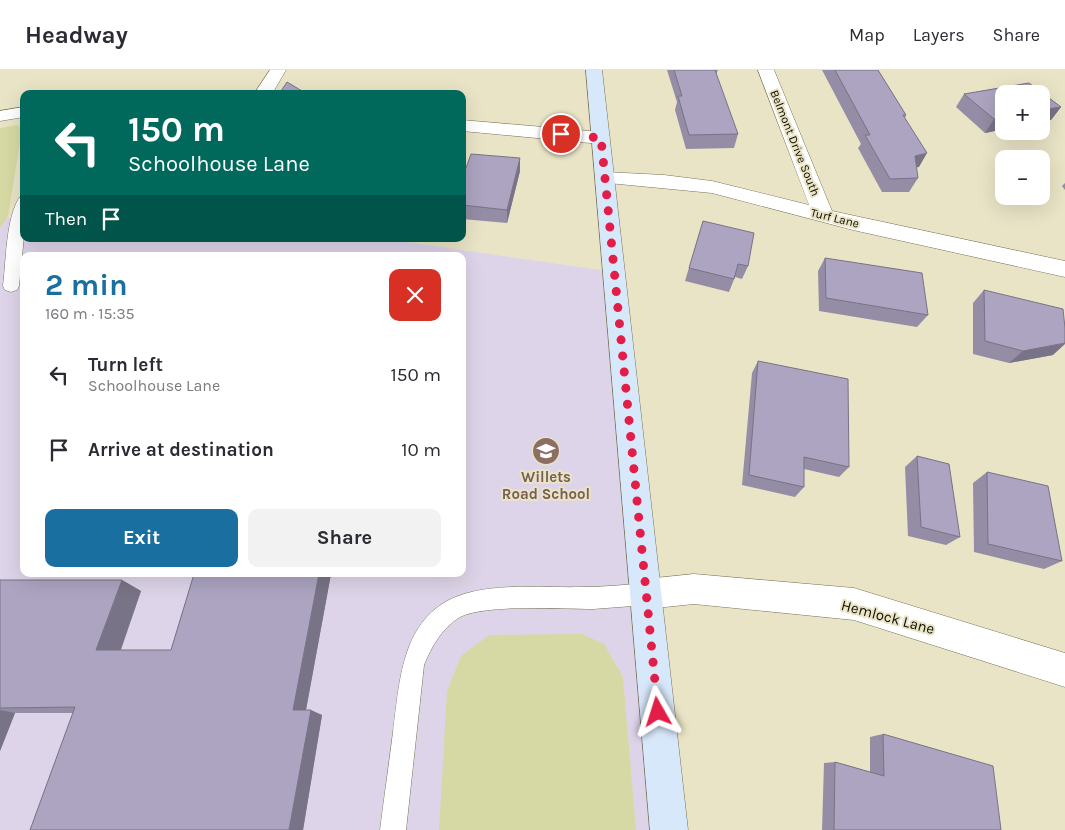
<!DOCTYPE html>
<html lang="en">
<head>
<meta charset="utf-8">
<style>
  body { margin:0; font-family:Karla,sans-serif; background:#f2f2f3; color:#2b2b33; height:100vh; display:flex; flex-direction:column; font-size:19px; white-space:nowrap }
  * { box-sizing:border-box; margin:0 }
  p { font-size:16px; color:#7c7c81 }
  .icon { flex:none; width:28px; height:28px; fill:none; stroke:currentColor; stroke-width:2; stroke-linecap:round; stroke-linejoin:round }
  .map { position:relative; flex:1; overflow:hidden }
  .drawer { position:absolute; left:20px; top:182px; width:446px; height:325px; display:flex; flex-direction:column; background:#fff; border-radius:10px; box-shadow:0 5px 20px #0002 }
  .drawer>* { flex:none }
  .banner { position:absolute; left:20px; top:20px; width:446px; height:152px; border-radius:10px; box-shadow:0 5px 20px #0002; background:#00695c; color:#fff; overflow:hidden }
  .fabs { position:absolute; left:995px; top:15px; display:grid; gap:10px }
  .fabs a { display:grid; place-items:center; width:55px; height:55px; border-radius:10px; background:#fff; box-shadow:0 5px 20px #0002; font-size:25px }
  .pin { position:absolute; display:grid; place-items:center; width:42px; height:42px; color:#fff; margin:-21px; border:2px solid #fff; border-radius:50%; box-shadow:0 1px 5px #0007 }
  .me { position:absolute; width:55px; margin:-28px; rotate:354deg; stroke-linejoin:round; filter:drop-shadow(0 0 4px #0008) }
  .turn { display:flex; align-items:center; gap:18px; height:105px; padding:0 25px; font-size:22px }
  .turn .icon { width:65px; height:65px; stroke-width:2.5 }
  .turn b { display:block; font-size:35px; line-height:42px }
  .then { display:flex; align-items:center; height:48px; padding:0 25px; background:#0003; gap:10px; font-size:19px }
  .round { display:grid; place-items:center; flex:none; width:52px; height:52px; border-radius:10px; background:#f2f2f3 }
  .headline { display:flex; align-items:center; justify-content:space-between; height:85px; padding:0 25px }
  h1 { font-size:30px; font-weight:700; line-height:38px; color:#196f9f }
  .cta { display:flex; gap:10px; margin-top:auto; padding:10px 25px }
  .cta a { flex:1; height:58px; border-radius:10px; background:#196f9f; color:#fff; font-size:20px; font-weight:700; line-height:58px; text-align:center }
  .cta a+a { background:#f2f2f3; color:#2b2b33 }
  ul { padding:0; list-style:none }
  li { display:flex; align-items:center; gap:15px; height:75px; padding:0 25px }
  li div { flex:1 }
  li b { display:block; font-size:19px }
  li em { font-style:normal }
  header { display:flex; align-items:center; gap:30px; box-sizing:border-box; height:70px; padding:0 25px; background:#fff; border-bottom:1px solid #e1e1e2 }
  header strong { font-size:24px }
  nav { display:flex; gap:28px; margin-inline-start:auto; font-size:18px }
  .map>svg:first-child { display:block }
  .education { fill:#ded4e9; fill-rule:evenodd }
  .green { fill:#d7d9a4 }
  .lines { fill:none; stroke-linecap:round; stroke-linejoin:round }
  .service-casing { stroke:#787358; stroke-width:1 }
  .minor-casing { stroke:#787358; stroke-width:1 }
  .secondary-casing { stroke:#787358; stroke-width:1 }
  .service { fill:#fff; fill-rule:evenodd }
  .minor { fill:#fff; fill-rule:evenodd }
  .secondary { fill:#d8e8fb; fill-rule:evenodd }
  .wall { fill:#948da5 }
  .shaded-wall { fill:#787386 }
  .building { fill:#aca4c0; stroke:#787386 }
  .route { stroke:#e11d48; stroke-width:9; stroke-dasharray:0 16.2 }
  .labels { text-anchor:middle; stroke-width:4; stroke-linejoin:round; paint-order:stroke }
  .far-street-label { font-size:12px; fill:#0e0c03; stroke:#e9e4c6 }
  .education-label { font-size:15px; font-weight:bold; fill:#785e54; stroke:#e9e4c6 }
  .street-label { font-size:15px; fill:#0e0c03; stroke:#e9e4c6 }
</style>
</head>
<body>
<header>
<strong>Headway</strong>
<nav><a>Map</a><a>Layers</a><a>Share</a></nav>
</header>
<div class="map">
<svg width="1065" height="760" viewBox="0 0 1065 760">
  <rect width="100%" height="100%" fill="#e9e4c6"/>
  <path class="education" d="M 24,147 L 24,169 L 385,169 L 614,202 L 666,760 L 0,760 L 0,149 ZM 24,186 L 462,186 L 462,504 L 24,504 Z"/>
  <path class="green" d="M 18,55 L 22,60 L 8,146 L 0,158 L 0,58 Z
    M 582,564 L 604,574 L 623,607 L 636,760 L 439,760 L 447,621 L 461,586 L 489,565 Z"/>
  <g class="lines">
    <g class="service-casing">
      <path id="service" d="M 24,127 L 24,166 L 19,216 L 17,220 L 11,222 L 5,220 L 3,216 C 6,191 6,149 19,128 Z
        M 646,513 L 654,517 L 657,524 L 654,531 L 646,535 C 628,536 611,538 593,539 C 562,539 486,534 460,547 C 443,557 431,577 424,595 L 406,760 L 380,760 C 384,727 389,695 393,662 C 400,608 402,543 464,524 C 501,513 544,518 582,517 C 603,517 625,515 646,513 Z"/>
    </g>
    <g class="minor-casing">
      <path id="minor" d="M 270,0 L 286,0 L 272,24 L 254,24 Z
        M 758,0 L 774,0 L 832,141 L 1065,191 L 1065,207 L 853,160 L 712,123 L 598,112 L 595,108 L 598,104 L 605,102 L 664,105 L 712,111 L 809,135 Z
        M 24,37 L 24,47 L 0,51 L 0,41 Z
        M 462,50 L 601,62 L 608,64 L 610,68 L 608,72 L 601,74 L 462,61 Z
        M 694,504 L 854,518 L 1065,583 L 1065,617 L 854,550 L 694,534 L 646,539 L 635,535 L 630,524 L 635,513 L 646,509 Z"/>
    </g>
    <g class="secondary-casing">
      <path id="secondary" d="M 586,0 L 602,0 L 688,760 L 650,760 Z"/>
    </g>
    <use href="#service" class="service"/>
    <use href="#minor" class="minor"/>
    <use href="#secondary" class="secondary"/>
  </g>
  <path class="wall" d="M 667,0 L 718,0 L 716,5 L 738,64 L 734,78 L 686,79 L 675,40 L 677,32 Z
    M 822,0 L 878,0 L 906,45 L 905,48 L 919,97 L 916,97 L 918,108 L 909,122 L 882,122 L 858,78 L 861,74 Z
    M 1029,13 L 1061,37 L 1051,50 L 1041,52 L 1041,24 L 1004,24 L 1004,59 L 985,63 L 956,37 L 964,24 Z
    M 520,88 L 520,101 L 507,153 L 462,149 L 462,109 Z
    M 1065,113 L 1065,120 L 1062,116 Z
    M 703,151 L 748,196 L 742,209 L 735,207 L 729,222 L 685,211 Z
    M 825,188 L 928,245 L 917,257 L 819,241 L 818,201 Z
    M 984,220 L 1053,285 L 1009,293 L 973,284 L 973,233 Z
    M 758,291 L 849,397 L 839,407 L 804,399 L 804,417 L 795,427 L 742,415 L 752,303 Z
    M 917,386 L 960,467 L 946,475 L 908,466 L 905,397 Z
    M 987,402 L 1062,491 L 1044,499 L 974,482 L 973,413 Z
    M 194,504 L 331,504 L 306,640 L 322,645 L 303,760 L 30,760 L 73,643 L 15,643 L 0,681 L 0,510 L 122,510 L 141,521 L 121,580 L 171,580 Z
    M 883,664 L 1001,760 L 822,760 L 824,693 L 835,692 L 870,702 L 870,667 Z"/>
  <path class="shaded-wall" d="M 1061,37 L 1051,50 L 1041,52 L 1041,40 Z
    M 1004,47 L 1004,59 L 985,63 L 994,49 Z
    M 927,83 L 919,97 L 907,99 L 915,86 Z
    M 520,88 L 520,101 L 507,153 L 507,140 Z
    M 1065,273 L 1065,274 L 1053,285 L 1009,293 L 1023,281 Z
    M 319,504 L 331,504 L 305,645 L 293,640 Z
    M 122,510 L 141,521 L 118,587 L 96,580 Z
    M 0,640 L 15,643 L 0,681 Z
    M 311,640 L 322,645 L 303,760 L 289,760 Z"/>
  <path class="building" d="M 674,0 L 715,0 L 738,64 L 689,65 L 678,26 L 682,26 Z
    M 835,0 L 878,0 L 906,45 L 903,45 L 927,83 L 915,86 L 918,108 L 890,109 L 865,65 L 870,65 Z
    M 287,12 L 307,24 L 279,24 Z
    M 1029,13 L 1061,37 L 1041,40 L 1041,24 L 1004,24 L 1004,47 L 994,49 L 964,24 Z
    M 471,84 L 520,88 L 507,140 L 462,135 L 462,109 Z
    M 703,151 L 754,163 L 748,196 L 738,194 L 734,209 L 689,198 Z
    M 825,188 L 922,203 L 928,245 L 826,228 Z
    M 984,220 L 1063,239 L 1065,258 L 1065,273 L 1023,281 L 985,271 Z
    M 758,291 L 848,309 L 849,397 L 804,387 L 804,417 L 749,405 Z
    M 917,386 L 949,394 L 960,467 L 921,457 Z
    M 987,402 L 1048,416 L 1062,491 L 988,474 Z
    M 194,504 L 319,504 L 293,640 L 311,640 L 289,760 L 30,760 L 75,637 L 0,638 L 0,510 L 122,510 L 96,580 L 171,580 Z
    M 883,664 L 993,696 L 1001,760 L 834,760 L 835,692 L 884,706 Z"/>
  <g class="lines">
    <path class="route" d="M 561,64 L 601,68 L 658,642"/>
  </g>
  <defs>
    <g id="school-disc" transform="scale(1.4375)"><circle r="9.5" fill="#8d6e63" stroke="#e9e4c6"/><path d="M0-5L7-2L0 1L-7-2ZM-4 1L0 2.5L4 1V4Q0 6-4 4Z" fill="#fff"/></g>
  </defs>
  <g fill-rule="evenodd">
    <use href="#school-disc" x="546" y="381"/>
  </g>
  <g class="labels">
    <g class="far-street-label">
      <text transform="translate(795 73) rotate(68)" y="4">Belmont Drive South</text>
      <text transform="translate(835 148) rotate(14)" y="4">Turf Lane</text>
    </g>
    <g class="education-label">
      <text x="546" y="412">Willets<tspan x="546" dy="17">Road School</tspan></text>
    </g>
    <g class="street-label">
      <text transform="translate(888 547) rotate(15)" y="5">Hemlock Lane</text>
    </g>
  </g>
</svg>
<div class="fabs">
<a>+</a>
<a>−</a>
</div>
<div class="pin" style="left:561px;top:64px;background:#d93025"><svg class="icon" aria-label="arrive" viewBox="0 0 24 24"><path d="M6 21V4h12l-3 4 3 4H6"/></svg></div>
<svg class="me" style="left:658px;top:642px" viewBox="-20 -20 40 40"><path d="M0-17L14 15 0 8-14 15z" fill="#e11d48" stroke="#fff" stroke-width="4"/></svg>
<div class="banner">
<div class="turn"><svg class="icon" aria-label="left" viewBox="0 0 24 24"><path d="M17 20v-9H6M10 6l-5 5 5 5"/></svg><div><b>150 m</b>Schoolhouse Lane</div></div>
<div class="then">Then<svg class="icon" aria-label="arrive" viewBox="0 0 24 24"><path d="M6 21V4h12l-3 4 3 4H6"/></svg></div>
</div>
<section class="drawer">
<div class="headline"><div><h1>2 min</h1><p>160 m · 15:35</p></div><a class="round" style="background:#d93025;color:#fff"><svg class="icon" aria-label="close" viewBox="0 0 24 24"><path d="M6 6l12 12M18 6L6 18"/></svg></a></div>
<ul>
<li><svg class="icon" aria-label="left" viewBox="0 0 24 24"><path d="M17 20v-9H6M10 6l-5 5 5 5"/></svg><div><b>Turn left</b><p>Schoolhouse Lane</p></div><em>150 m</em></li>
<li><svg class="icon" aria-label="arrive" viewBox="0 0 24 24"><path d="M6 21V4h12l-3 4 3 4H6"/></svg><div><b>Arrive at destination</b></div><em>10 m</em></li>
</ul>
<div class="cta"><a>Exit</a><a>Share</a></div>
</section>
</div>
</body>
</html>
